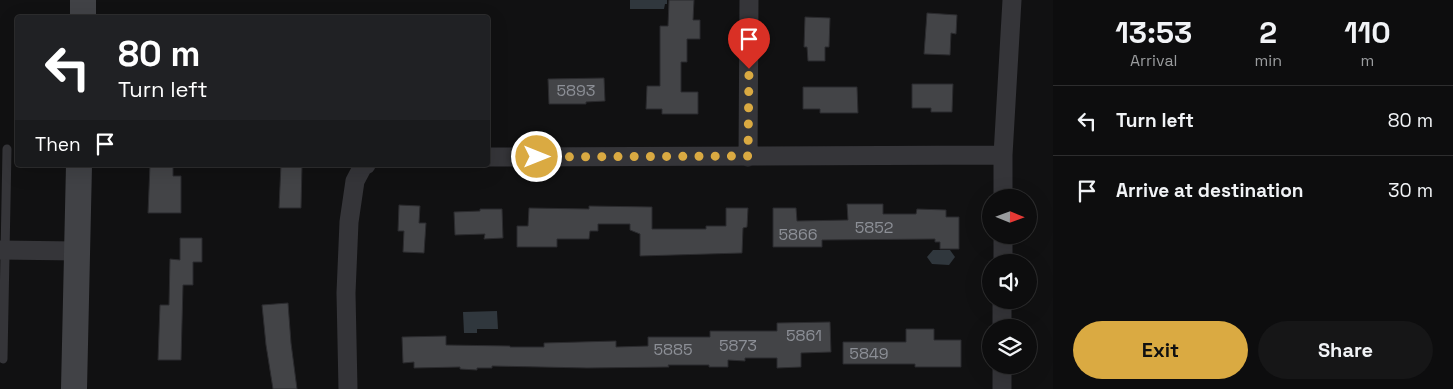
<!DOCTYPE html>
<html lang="en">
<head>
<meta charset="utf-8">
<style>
  body { margin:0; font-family:"Space Grotesk",sans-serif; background:#161617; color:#f1f3f6; height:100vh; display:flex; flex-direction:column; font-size:19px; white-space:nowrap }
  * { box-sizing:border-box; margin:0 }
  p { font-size:16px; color:#9a9c9e }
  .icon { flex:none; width:28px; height:28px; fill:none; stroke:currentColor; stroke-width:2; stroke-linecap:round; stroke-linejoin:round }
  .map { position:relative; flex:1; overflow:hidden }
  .panel { display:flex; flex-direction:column; background:#0d0d0e; width:400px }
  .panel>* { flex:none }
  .top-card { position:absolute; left:15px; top:15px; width:475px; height:152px; border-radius:5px; box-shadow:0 5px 20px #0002,0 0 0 1px #2d2d2e; background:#202124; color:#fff; overflow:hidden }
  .needle { width:32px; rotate:91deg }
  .fabs { position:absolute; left:982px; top:189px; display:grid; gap:10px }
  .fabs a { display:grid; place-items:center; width:55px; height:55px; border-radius:50%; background:#0d0d0e; box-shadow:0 5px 20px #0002,0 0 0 1px #2d2d2e; font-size:25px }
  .pin { position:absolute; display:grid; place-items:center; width:42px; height:42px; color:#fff; margin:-51px -21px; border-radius:50% 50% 50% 0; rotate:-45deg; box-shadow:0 0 5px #0007 }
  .pin .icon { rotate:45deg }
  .me { position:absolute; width:55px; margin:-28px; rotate:90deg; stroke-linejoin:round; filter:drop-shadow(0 0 4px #0008) }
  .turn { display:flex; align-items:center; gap:18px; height:105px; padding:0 20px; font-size:22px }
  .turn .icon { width:65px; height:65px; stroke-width:2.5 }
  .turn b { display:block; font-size:35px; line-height:42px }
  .then { display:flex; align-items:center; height:48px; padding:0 20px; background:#0003; gap:10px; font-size:19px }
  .eta { display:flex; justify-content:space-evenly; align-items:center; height:85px; text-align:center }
  .eta b { font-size:30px; font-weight:700; line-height:35px }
  .primary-button { display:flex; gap:10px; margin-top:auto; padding:10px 20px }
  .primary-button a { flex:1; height:58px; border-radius:30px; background:#daaa42; color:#111; font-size:20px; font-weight:700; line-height:58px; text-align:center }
  .primary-button a+a { background:#161617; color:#f1f3f6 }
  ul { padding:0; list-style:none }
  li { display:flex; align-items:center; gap:15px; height:70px; padding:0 20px; border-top:1px solid #2d2d2e }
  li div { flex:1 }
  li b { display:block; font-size:19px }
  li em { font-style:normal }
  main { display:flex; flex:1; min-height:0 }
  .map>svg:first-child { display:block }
  .water { fill:#30373d }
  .building { fill:#434447; stroke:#2b2b2e }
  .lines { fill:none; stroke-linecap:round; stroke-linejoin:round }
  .lane { stroke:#353539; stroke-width:9 }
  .street { stroke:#353539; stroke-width:19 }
  .secondary { stroke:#414246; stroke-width:26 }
  .route { stroke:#daaa42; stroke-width:9; stroke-dasharray:0 16.2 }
  .labels { text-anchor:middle; stroke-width:5; stroke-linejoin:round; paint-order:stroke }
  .number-label { font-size:16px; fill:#8c8f96 }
</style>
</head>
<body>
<main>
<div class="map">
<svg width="1053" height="389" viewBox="0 0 1053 389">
  <rect width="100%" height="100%" fill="#111112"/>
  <path class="water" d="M 630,0 L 667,0 L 667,4 L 665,4 L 664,9 L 630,9 Z
    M 933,250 L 950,250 L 955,257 L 949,265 L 932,264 L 927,257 Z
    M 497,311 L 498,329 L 477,329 L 477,333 L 464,333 L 463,312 Z"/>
  <path class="building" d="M 669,0 L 694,0 L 693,20 L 700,20 L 700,39 L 687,39 L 687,62 L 681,62 L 681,92 L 698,92 L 698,114 L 662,114 L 662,109 L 646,109 L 647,86 L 660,86 L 660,26 L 668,26 Z
    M 927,13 L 957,15 L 956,34 L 951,33 L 950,55 L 924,54 Z
    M 805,17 L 830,18 L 829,47 L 825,47 L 825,61 L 808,61 L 807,47 L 804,47 Z
    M 604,78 L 605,101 L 586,102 L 586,104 L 549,104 L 548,79 Z
    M 912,84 L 953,84 L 952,112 L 931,112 L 931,108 L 912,108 Z
    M 803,87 L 857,87 L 858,113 L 820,113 L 820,109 L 803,109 Z
    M 150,165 L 173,165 L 173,176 L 181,176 L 181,213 L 148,213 Z
    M 281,165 L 302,165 L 301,208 L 279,208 Z
    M 847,204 L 883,204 L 883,214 L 916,214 L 917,209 L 946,210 L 946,217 L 959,217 L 959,249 L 940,249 L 940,242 L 935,242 L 935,239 L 822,240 L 822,247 L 773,247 L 773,208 L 796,208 L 797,221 L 848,220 Z
    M 399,205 L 420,206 L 419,223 L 426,223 L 424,253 L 403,252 L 404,231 L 398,231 Z
    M 589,206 L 652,207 L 652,229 L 706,229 L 706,226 L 726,226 L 726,208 L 748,208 L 747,227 L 743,228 L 742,253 L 640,256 L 640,234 L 630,230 L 630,224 L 598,224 L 598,231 L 590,231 L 589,239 L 557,239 L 557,247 L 517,247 L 517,226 L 528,226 L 529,208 L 589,209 Z
    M 480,209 L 502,209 L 503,238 L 484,239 L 485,234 L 455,235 L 454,212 L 480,211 Z
    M 180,238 L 202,238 L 202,262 L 193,262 L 193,285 L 183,285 L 181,360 L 158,360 L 160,305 L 169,305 L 170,259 L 180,260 Z
    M 288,303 L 291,343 L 297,389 L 273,389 L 266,345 L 262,305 Z
    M 830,322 L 831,352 L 801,353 L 801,367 L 777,368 L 777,358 L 745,358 L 745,361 L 728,360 L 728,367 L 709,367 L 709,365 L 668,365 L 669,367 L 587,368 L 492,366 L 492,368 L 477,368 L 477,370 L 460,369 L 460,367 L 414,368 L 414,362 L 403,363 L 402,337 L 446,336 L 446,345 L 510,346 L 510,347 L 544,347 L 544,343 L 616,341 L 616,347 L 648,346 L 648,337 L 710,337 L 710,331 L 777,331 L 777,323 Z
    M 906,329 L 934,329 L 934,340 L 961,340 L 961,367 L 915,367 L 915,364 L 843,364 L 843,342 L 906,342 Z"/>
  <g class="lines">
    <path class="lane" d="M 3,359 L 7,149"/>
    <path class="street" d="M 488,157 L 1003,155
      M 748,157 L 749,0
      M 1003,198 L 1003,155 L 1012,0
      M 0,250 L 77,251
      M 1003,262 L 1003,235
      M 1002,328 L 1002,300
      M 1002,365 L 1002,389
      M 348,389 L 346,293 L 349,222 L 355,181 L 363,166 L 366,165"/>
    <path class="secondary" d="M 83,18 L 83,0
      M 74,389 L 79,165"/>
  </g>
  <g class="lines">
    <path class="route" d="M 537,157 L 748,156 L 749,69"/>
  </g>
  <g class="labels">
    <g class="number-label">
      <text x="576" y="96">5893</text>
      <text x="874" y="233">5852</text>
      <text x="798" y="240">5866</text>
      <text x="804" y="341">5861</text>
      <text x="738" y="351">5873</text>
      <text x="673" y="355">5885</text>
      <text x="869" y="359">5849</text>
    </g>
  </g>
</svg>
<div class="fabs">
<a><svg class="needle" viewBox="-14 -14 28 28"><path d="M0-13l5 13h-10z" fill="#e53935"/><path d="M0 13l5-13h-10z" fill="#9a9c9e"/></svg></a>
<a><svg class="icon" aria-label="sound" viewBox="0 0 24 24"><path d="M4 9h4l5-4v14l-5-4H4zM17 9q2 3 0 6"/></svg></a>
<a><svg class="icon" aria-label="layers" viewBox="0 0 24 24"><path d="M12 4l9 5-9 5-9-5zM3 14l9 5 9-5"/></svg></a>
</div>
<div class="pin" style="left:749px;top:69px;background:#d93025"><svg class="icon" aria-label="arrive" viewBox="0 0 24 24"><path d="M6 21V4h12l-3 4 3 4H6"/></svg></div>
<svg class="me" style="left:537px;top:157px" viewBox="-20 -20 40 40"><circle r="17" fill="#daaa42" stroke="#fff" stroke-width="3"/><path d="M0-11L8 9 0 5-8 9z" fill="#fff"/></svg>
<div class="top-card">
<div class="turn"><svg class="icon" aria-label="left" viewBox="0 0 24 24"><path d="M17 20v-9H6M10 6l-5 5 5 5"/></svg><div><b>80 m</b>Turn left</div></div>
<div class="then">Then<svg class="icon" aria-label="arrive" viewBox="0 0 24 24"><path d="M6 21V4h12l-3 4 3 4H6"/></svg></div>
</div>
</div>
<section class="panel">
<div class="eta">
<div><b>13:53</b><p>Arrival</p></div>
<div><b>2</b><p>min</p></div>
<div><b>110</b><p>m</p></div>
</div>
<ul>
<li><svg class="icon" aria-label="left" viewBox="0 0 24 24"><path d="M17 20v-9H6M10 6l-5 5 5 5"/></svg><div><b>Turn left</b></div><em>80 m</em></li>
<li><svg class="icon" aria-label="arrive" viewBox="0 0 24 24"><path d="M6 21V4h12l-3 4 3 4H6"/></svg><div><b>Arrive at destination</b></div><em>30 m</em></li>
</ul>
<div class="primary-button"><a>Exit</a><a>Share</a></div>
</section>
</main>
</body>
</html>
